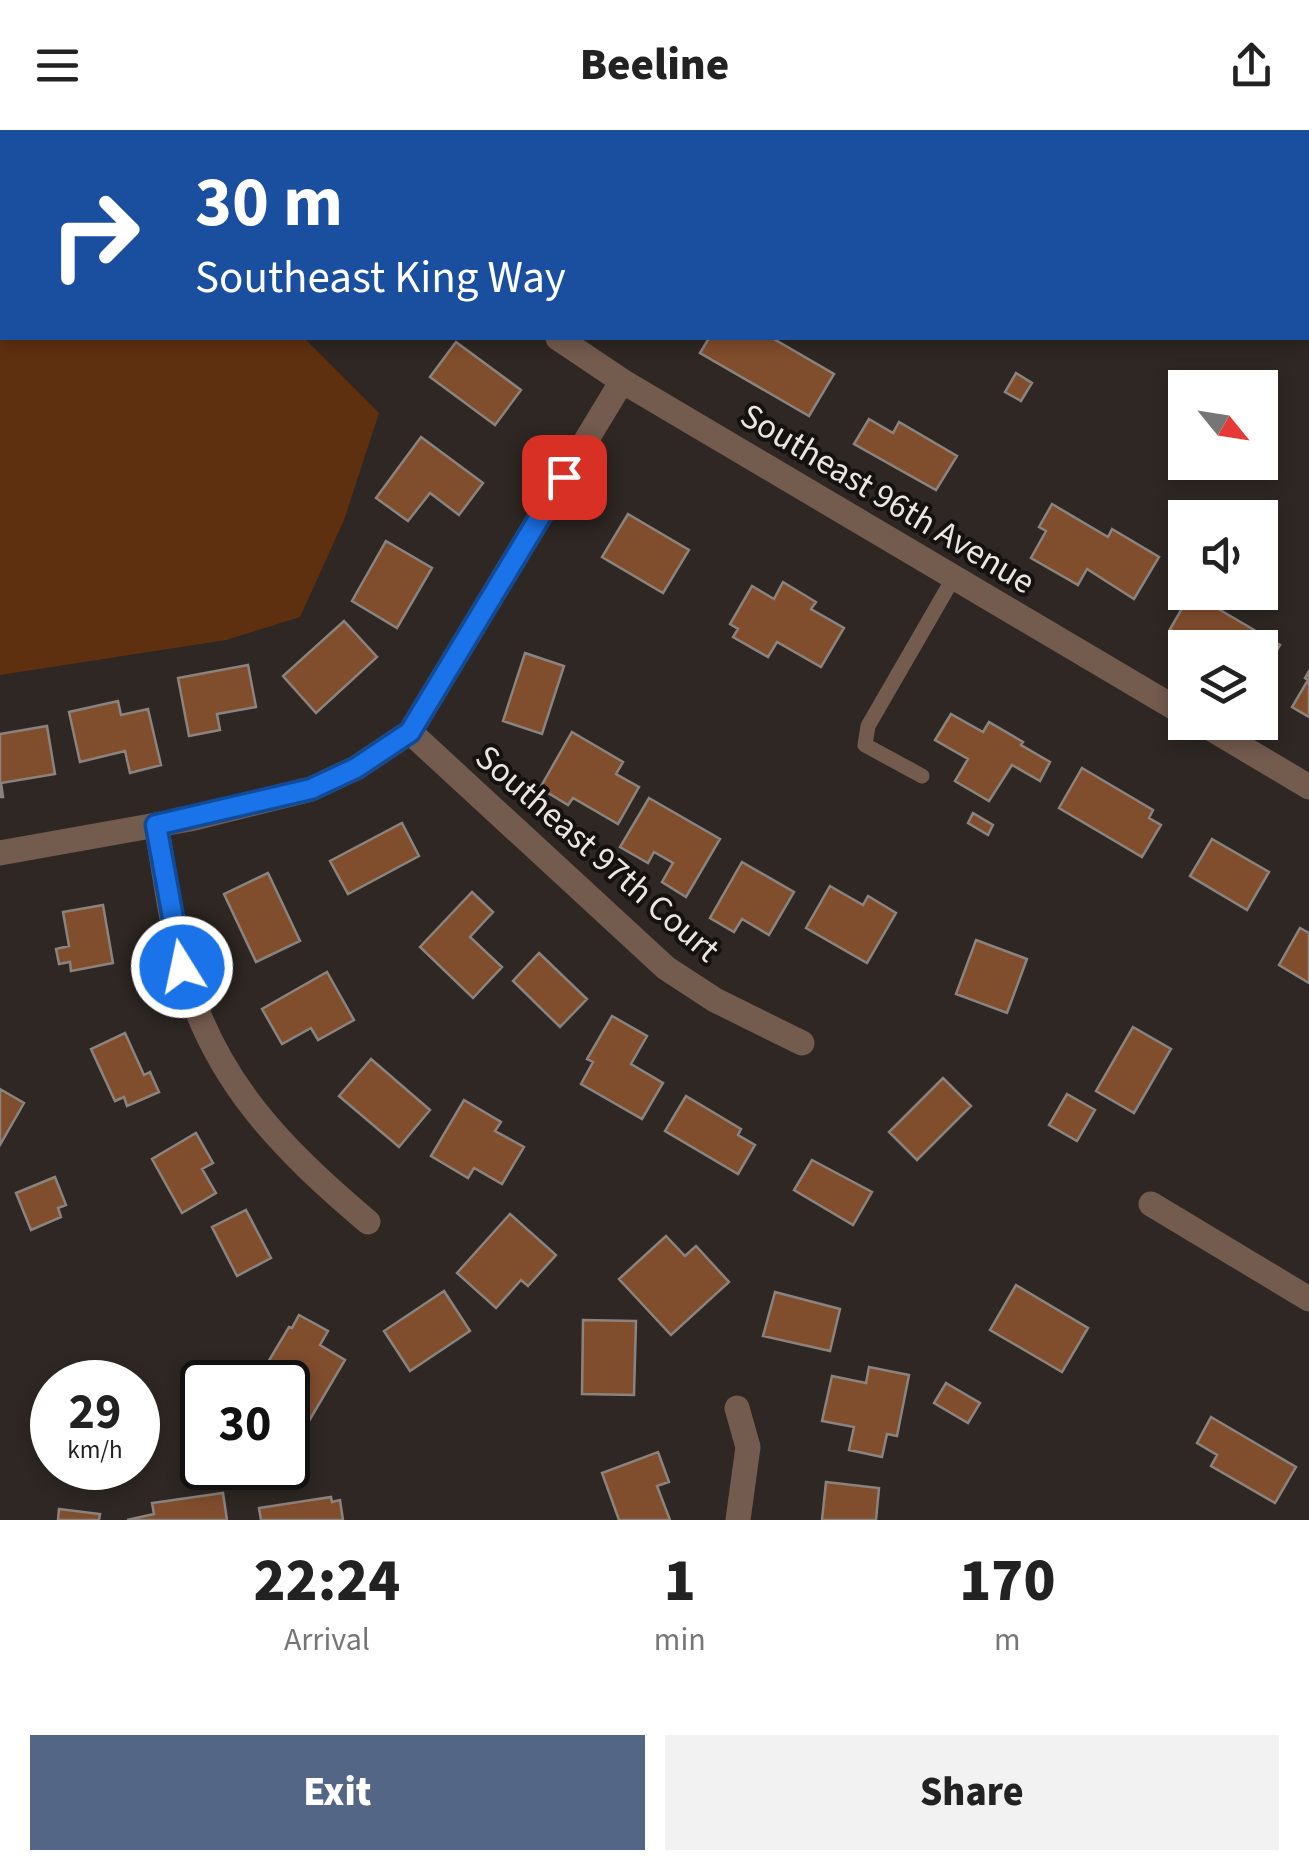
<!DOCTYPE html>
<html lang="en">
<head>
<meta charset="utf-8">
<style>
  body { margin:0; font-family:"Source Sans 3",sans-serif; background:#f2f2f2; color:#222; height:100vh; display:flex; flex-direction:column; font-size:38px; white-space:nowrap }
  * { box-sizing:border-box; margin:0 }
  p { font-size:32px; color:#767676 }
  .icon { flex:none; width:55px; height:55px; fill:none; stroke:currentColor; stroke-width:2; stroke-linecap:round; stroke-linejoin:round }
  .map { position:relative; height:1390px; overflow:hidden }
  .side { display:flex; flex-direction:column; background:#fff; flex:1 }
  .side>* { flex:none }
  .guide { position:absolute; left:0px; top:0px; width:1310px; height:210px; box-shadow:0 5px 15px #0003; background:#1a4fa0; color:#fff; overflow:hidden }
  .needle { width:65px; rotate:120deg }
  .tools { position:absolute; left:1168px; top:240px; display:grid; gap:20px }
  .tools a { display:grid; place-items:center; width:110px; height:110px; border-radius:0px; background:#fff; box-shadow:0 5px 15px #0003; font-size:50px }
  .speed { position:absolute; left:30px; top:1230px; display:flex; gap:20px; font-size:50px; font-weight:700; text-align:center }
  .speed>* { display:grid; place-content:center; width:130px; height:130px; border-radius:50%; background:#fff; box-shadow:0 5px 15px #0003; line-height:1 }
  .speed small { font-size:25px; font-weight:400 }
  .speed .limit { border:5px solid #111; border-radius:15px; background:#fff; color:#111 }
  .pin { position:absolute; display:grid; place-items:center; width:85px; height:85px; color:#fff; margin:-42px; border-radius:20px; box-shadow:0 5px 15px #0006 }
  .me { position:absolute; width:110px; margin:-55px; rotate:350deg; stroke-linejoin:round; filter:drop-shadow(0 0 8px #0008) }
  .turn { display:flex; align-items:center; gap:35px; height:210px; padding:0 30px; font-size:45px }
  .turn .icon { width:130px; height:130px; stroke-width:2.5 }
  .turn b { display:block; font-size:70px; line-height:85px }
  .eta { display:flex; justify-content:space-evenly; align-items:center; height:170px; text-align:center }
  .eta b { font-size:60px; font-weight:800; line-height:70px }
  .action { display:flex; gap:20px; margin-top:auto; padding:20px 30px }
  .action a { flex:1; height:115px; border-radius:0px; background:#546685; color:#fff; font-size:40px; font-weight:800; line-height:115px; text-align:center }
  .action a+a { background:#f2f2f2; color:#222 }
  header { display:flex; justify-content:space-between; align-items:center; height:130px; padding:0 30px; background:#fff; font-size:45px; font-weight:800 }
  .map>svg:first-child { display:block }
  .green { fill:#5f3010 }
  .building { fill:#804d2d; stroke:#8b837e; stroke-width:2.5 }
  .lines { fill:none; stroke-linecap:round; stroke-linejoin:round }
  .service { stroke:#735b4e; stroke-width:15 }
  .minor { stroke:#735b4e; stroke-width:25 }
  .route-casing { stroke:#114b97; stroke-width:25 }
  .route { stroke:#1a73e8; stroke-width:18 }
  .labels { text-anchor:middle; stroke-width:8; stroke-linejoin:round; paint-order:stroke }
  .street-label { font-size:35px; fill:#ebe6e3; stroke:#14110f }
</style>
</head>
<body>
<header><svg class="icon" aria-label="menu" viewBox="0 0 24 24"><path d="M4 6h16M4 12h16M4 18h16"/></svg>Beeline<svg class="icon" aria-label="share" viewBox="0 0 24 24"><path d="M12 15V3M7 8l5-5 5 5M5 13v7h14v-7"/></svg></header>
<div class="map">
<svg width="1309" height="1390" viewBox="0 0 1309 1390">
  <rect width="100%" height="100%" fill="#2e2723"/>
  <path class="green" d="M 0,0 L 100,2 L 2,2 L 2,208 L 304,208 L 379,283 L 344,390 L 300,487 L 226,510 L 0,545 Z"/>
  <path class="building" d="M 709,208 L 772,208 L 834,244 L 809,286 L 700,223 Z
    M 456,212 L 521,260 L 495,295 L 430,247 Z
    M 1016,243 L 1032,253 L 1021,271 L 1005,262 Z
    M 869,289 L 893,303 L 899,292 L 957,326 L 936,360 L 854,314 Z
    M 421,307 L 483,353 L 459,385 L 430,363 L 408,391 L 376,368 Z
    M 1052,374 L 1108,407 L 1112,399 L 1159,427 L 1134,469 L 1087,439 L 1078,455 L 1031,428 L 1046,401 L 1039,397 Z
    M 628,384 L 689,420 L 663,463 L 602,427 Z
    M 386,411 L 432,438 L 397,498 L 352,471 Z
    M 783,452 L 816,472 L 811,479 L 844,498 L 821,537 L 777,512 L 768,527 L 733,507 L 738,499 L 730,494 L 752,456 L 774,469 Z
    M 1191,463 L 1280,515 L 1260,550 L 1260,518 L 1201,518 L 1170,499 Z
    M 344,491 L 377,527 L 316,583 L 283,546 Z
    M 525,523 L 564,536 L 542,604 L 503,591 Z
    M 248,535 L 256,577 L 217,584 L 220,600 L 189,606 L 178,548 Z
    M 1309,541 L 1309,587 L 1292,577 L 1308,550 L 1305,548 Z
    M 118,571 L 121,585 L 148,579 L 161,635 L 130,643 L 125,621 L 80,632 L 69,582 Z
    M 951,584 L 983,602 L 989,592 L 1023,612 L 1021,615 L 1050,632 L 1040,651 L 1012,635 L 989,671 L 955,651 L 968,629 L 935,610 Z
    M 47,596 L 55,644 L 1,653 L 3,667 L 0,667 L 0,604 Z
    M 572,602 L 623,632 L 616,644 L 639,657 L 618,694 L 573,668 L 568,675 L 540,658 Z
    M 1082,638 L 1153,680 L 1149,688 L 1161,695 L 1142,727 L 1059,678 Z
    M 649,668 L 720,709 L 686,767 L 662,752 L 673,733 L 654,722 L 648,733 L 620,717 Z
    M 973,683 L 993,695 L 988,705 L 968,693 Z
    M 402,693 L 419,726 L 348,764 L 330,731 Z
    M 1212,709 L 1269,742 L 1247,780 L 1190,746 Z
    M 742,732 L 794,762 L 769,805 L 742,789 L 734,802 L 710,788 Z
    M 268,743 L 300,811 L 256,832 L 224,764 Z
    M 830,756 L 863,775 L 868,766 L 896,783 L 867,833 L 806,798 Z
    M 472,762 L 493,782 L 470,807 L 502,837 L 473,868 L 420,817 Z
    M 103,775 L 113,833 L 71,841 L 70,832 L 59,834 L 56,819 L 69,816 L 63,782 Z
    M 1300,798 L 1309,803 L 1309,853 L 1279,835 Z
    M 976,810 L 1027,829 L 1007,883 L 956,864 Z
    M 539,823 L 587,869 L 560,897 L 513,851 Z
    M 327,842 L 354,890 L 318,910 L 311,898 L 282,914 L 262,879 Z
    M 612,886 L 647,906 L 631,934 L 663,953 L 642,989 L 581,954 L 593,932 L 587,929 Z
    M 1133,897 L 1171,919 L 1134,983 L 1096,961 Z
    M 125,903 L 144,945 L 150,942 L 159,962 L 127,976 L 124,967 L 115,971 L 91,919 Z
    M 371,929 L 430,980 L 399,1017 L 339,966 Z
    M 943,948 L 971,976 L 917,1030 L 889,1002 Z
    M 0,959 L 24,973 L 0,1015 Z
    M 1067,964 L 1095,980 L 1077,1011 L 1049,995 Z
    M 686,966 L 741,999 L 738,1005 L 755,1015 L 738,1044 L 665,1001 Z
    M 464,970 L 501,992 L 495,1001 L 524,1017 L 502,1054 L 474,1038 L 468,1048 L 431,1026 Z
    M 196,1003 L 213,1033 L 202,1039 L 216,1063 L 182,1083 L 152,1029 Z
    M 812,1030 L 872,1062 L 853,1095 L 794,1060 Z
    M 55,1047 L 66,1075 L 58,1078 L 61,1087 L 31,1100 L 16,1063 Z
    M 246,1080 L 271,1128 L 237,1146 L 212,1097 Z
    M 510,1084 L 556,1125 L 528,1156 L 521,1150 L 496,1178 L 457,1143 Z
    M 666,1106 L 685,1126 L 696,1116 L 729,1152 L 671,1205 L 619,1149 Z
    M 1016,1155 L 1088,1198 L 1062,1242 L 990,1200 Z
    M 444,1161 L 470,1201 L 410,1241 L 384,1201 Z
    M 775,1162 L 840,1179 L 830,1221 L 763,1206 Z
    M 299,1185 L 328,1201 L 320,1215 L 345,1230 L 309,1291 L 288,1278 L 288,1252 L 256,1252 L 289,1197 L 292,1198 Z
    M 583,1190 L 636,1191 L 634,1265 L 582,1264 Z
    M 869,1237 L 909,1245 L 897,1306 L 887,1304 L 882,1327 L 849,1320 L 854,1297 L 822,1291 L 832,1246 L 866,1253 Z
    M 946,1253 L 980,1273 L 968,1293 L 934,1273 Z
    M 1211,1287 L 1296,1337 L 1275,1373 L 1211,1336 L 1217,1325 L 1197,1313 Z
    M 658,1322 L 669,1352 L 657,1356 L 670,1390 L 619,1390 L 602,1343 Z
    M 826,1352 L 879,1358 L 876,1390 L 822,1390 Z
    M 223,1363 L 227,1390 L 127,1390 L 154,1384 L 152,1373 Z
    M 331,1367 L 332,1372 L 340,1370 L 343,1390 L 261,1390 L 259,1378 Z
    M 59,1379 L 100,1384 L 99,1390 L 58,1390 Z"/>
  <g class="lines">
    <path class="service" d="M 922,646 L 865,615 L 868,596 L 954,447"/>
    <path class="minor" d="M 330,0 L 332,2
      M 558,208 L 622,251 L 1185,584
      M 1200,592 L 1309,657
      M 410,602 L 666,838 L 715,870 L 802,913
      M 156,695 C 165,742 170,792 183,838 C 213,950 282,1019 368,1092
      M 0,723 L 190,689 L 311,659 L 356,638 L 410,602 L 622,251
      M 1151,1074 L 1309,1169
      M 737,1278 L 748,1317 L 738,1390"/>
  </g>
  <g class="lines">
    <g class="route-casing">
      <path id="route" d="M 182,837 L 156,695 L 311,659 L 356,638 L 410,602 L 564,347"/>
    </g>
    <use href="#route" class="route"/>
  </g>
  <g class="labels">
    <g class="street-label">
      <text transform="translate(888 368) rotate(31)" y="12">Southeast 96th Avenue</text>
      <text transform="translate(598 723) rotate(41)" y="12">Southeast 97th Court</text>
    </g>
  </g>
</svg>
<div class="tools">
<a><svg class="needle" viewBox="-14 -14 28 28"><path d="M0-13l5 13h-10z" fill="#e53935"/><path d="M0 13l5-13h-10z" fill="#767676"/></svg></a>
<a><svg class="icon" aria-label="sound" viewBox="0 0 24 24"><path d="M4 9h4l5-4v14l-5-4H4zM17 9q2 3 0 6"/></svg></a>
<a><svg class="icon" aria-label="layers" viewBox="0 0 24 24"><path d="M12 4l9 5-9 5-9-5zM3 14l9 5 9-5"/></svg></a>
</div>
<div class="speed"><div>29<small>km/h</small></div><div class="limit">30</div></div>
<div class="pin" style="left:564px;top:347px;background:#d93025"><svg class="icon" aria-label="arrive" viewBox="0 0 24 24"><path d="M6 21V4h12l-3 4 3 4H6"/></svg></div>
<svg class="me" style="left:182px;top:837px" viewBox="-20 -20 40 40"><circle r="17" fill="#1a73e8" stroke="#fff" stroke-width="3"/><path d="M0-11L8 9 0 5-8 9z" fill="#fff"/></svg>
<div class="guide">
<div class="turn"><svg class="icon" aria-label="right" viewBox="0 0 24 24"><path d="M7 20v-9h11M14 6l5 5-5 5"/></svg><div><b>30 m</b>Southeast King Way</div></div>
</div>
</div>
<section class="side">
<div class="eta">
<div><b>22:24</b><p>Arrival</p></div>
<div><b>1</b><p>min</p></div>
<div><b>170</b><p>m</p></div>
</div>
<div class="action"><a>Exit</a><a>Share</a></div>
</section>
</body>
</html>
